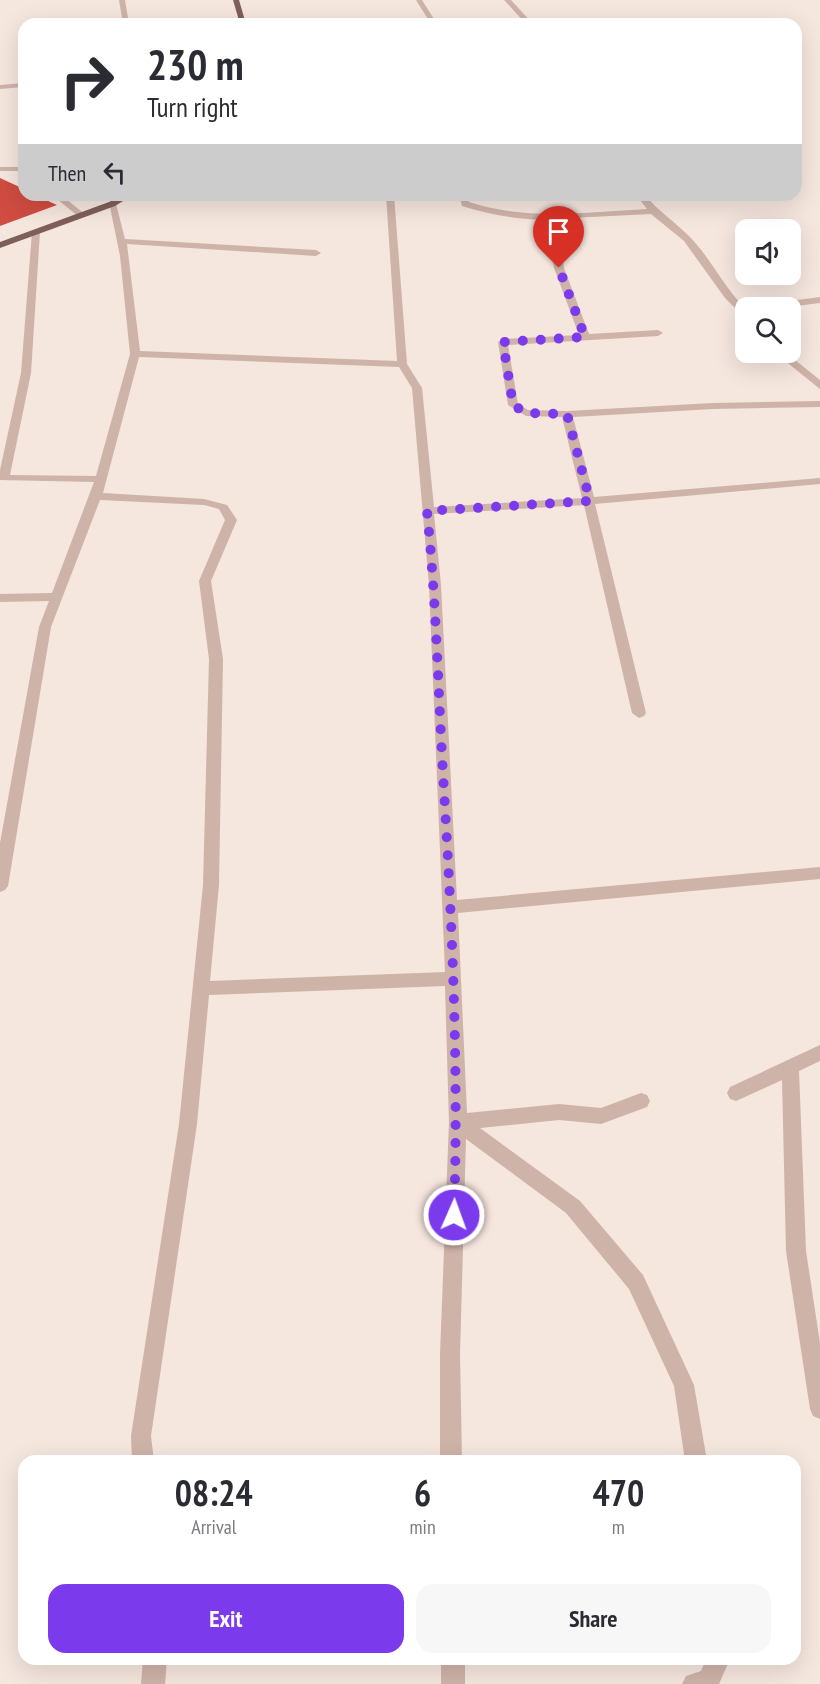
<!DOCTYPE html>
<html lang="en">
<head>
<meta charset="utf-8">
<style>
  body { margin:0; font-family:"PT Sans Narrow",sans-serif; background:#f7f7f7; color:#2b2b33; height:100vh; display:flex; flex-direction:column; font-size:22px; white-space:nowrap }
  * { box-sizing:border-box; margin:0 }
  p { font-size:20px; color:#7c7c81 }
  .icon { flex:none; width:33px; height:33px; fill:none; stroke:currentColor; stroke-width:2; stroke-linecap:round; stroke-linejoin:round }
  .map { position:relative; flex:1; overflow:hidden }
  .drawer { position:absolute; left:18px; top:1455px; width:783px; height:210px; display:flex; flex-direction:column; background:#fff; border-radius:18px; box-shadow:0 6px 24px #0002 }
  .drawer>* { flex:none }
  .hud { position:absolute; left:18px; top:18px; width:784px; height:183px; border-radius:18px; box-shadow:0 6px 24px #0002; background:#fff; color:#2b2b33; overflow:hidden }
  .tools { position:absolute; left:735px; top:219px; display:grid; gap:12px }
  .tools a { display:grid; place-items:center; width:66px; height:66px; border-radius:12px; background:#fff; box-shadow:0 6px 24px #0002; font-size:30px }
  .pin { position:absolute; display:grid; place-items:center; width:51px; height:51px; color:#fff; margin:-62px -26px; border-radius:50% 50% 50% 0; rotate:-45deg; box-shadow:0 0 6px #0007 }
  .pin .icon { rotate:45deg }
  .me { position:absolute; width:66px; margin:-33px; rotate:2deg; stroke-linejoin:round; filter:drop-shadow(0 0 4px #0008) }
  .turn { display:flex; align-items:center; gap:21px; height:126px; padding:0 30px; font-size:27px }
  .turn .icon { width:78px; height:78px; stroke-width:2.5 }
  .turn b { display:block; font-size:42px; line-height:51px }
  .then { display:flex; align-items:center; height:57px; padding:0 30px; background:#0003; gap:12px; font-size:22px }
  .eta { display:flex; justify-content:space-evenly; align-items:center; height:102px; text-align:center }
  .eta b { font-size:36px; font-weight:600; line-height:42px }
  .action { display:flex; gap:12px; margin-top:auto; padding:12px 30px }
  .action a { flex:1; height:69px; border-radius:18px; background:#7c3aed; color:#fff; font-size:24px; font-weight:600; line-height:69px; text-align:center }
  .action a+a { background:#f7f7f7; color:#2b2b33 }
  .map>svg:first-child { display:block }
  .building { fill:#d04c41 }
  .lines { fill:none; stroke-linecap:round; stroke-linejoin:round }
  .minor { fill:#ceb3a8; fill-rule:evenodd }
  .major { fill:#7e5f59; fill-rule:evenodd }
  .route { stroke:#7c3aed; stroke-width:10; stroke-dasharray:0 18 }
</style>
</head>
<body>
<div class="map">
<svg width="820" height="1684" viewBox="0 0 820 1684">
  <rect width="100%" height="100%" fill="#f5e6de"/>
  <path class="building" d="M 0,178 L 24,189 L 24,195 L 35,195 L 57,205 L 0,226 Z"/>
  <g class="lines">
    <path class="minor" d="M 119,0 L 125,0 L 129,24 L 123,24 Z
      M 416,0 L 422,0 L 437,24 L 431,24 Z
      M 504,0 L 511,0 L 533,24 L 526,24 Z
      M 24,83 L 24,87 L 0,89 L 0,85 Z
      M 0,167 L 24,167 L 24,171 L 0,171 Z
      M 52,195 L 61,195 L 86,215 L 79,217 Z
      M 386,195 L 394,195 L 407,364 L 422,388 L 434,507 L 582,498 L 562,417 L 526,416 L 508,405 L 498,342 L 503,339 L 579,335 L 554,268 L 550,243 L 542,220 C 514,219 488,214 462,206 L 459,195 L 467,195 L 469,202 C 527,221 587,212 647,209 L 636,195 L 645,195 C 658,211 675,222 689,236 C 710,257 723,286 744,307 L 820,297 L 820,303 L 779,308 L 746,308 L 746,317 L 743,316 L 725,298 L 684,241 L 651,214 L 550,219 L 560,243 L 564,268 L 589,334 L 658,330 L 663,333 L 658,336 L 508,345 L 518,404 L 528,410 L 567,411 L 713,403 L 820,401 L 820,407 L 713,409 L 573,417 L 594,497 L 820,478 L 820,484 L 595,504 L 646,713 L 644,716 L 639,718 L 632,713 L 584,505 L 434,514 L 441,585 L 457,900 L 820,867 L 820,879 L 458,913 L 467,1113 L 559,1104 L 601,1108 L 641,1093 L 647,1095 L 650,1101 L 647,1107 L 601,1124 L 559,1120 L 480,1128 L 580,1201 L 643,1275 L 694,1385 L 707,1461 L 685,1461 L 674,1386 L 629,1289 L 566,1213 L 466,1139 L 460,1354 L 462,1461 L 440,1461 L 440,1354 L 449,1122 L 445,986 L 209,995 L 197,1124 L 151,1436 L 154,1461 L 132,1461 L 131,1436 L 179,1124 L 203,885 L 209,659 L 199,581 L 225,520 L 219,509 L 204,505 L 100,500 L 51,627 L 8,886 L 5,890 L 0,892 L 0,843 L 39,627 L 49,601 L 0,602 L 0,594 L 52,593 L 94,482 L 0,480 L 0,470 L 21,373 L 32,232 L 36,229 L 40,232 L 31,373 L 10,475 L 96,476 L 130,354 L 120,256 L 109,202 L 116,204 L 125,239 L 316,250 L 321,253 L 316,256 L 127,244 L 140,351 L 397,361 ZM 139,357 L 399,367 L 412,388 L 429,585 L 445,972 L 210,981 L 219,885 L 223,659 L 211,581 L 237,520 L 227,505 L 204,499 L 103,493 Z
      M 774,352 L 785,352 L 820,380 L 820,389 Z
      M 820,1045 L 820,1061 L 799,1071 L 806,1251 L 820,1343 L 820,1419 L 813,1416 L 810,1409 L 786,1251 L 782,1080 L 736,1101 L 730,1099 L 727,1093 L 730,1087 Z
      M 143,1659 L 167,1659 L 165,1684 L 141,1684 Z
      M 441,1659 L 465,1659 L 465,1684 L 441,1684 Z
      M 706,1659 L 730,1659 L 719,1684 L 682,1684 L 686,1676 L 701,1671 Z"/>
    <path class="major" d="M 233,0 L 239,0 L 246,24 L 240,24 Z
      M 123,195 L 133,195 L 115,206 L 0,248 L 0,242 L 109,202 Z"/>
  </g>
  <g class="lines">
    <path class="route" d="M 454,1215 C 459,1068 452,921 443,774 C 438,686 436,599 427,511 L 590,501 L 567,414 L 526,413 L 513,405 L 503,342 L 585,337 L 559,268"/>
  </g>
</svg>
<div class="tools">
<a><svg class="icon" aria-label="sound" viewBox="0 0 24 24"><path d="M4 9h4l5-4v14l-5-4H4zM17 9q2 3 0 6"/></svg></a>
<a><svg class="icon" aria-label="search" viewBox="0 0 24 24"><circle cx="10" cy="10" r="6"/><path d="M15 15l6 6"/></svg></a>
</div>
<div class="pin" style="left:559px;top:268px;background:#d93025"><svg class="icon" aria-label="arrive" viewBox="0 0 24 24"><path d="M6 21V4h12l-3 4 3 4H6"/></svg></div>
<svg class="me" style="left:454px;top:1215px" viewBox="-20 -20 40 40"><circle r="17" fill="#7c3aed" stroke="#fff" stroke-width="3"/><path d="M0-11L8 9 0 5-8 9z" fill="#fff"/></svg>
<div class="hud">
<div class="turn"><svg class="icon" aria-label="right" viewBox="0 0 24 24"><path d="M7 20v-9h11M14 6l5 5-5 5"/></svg><div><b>230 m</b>Turn right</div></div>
<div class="then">Then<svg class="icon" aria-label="left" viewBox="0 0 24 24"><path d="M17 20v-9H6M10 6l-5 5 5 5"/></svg></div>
</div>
<section class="drawer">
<div class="eta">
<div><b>08:24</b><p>Arrival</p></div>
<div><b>6</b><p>min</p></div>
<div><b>470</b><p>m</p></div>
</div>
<div class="action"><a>Exit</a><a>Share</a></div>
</section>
</div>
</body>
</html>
